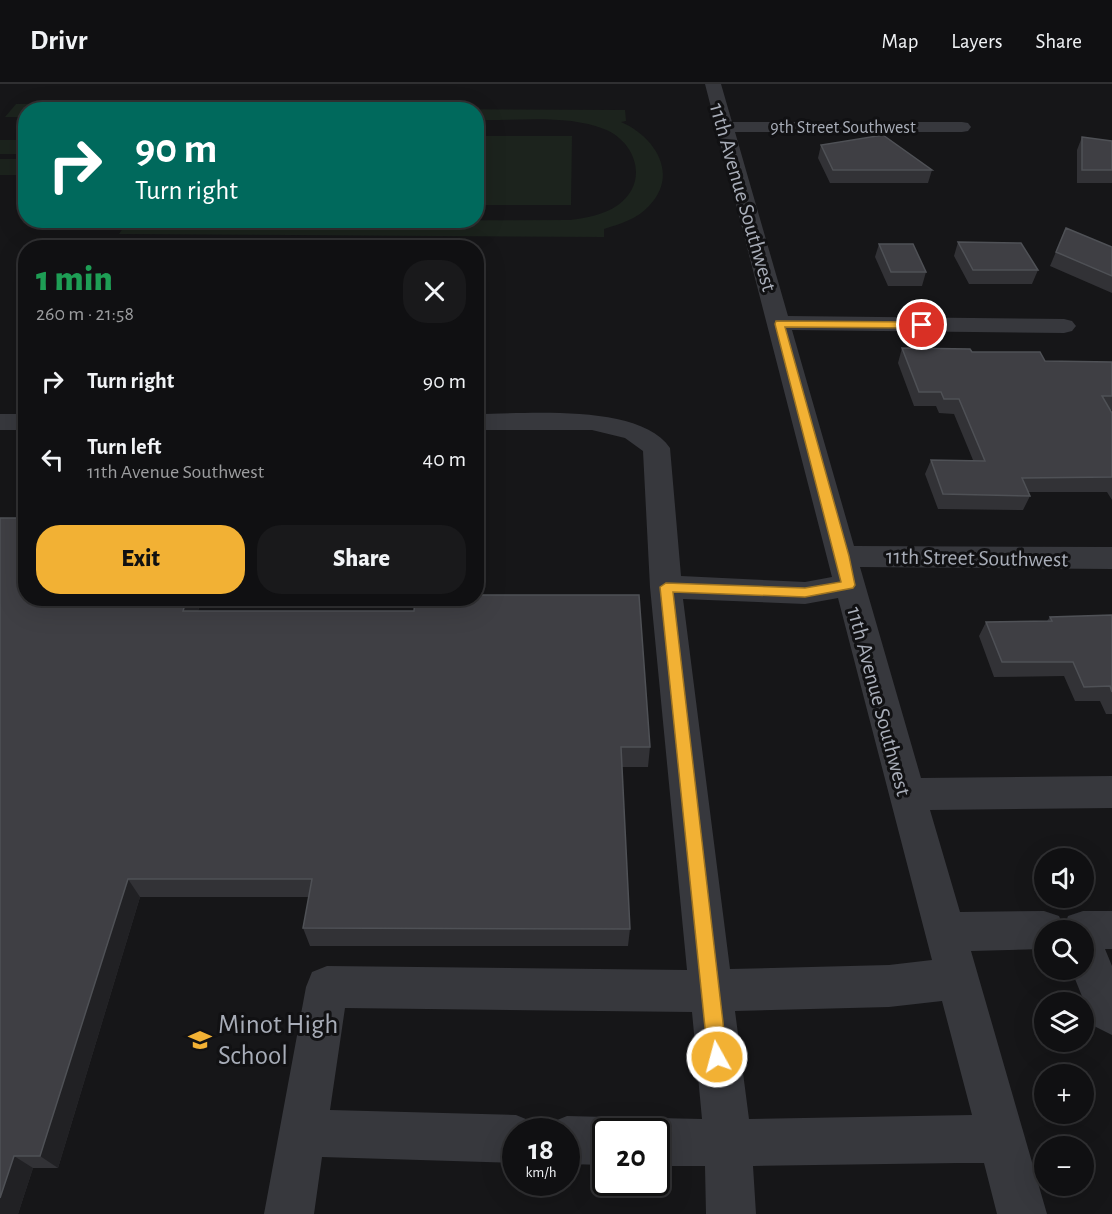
<!DOCTYPE html>
<html lang="en">
<head>
<meta charset="utf-8">
<style>
  body { margin:0; font-family:"Alegreya Sans",sans-serif; background:#19191b; color:#f1f3f6; height:100vh; display:flex; flex-direction:column; font-size:22px; white-space:nowrap }
  * { box-sizing:border-box; margin:0 }
  p { font-size:20px; color:#9c9d9f }
  .icon { flex:none; width:33px; height:33px; fill:none; stroke:currentColor; stroke-width:2; stroke-linecap:round; stroke-linejoin:round }
  .map { position:relative; flex:1; overflow:hidden }
  .sheet { position:absolute; left:18px; top:156px; width:466px; height:366px; display:flex; flex-direction:column; background:#101012; border-radius:24px; box-shadow:0 6px 24px #0002,0 0 0 2px #303032 }
  .sheet>* { flex:none }
  .guide { position:absolute; left:18px; top:18px; width:466px; height:126px; border-radius:24px; box-shadow:0 6px 24px #0002,0 0 0 2px #303032; background:#00695c; color:#fff; overflow:hidden }
  .buttons { position:absolute; left:1034px; top:764px; display:grid; gap:12px }
  .buttons a { display:grid; place-items:center; width:60px; height:60px; border-radius:50%; background:#101012; box-shadow:0 6px 24px #0002,0 0 0 2px #303032; font-size:30px }
  .speed { position:absolute; left:502px; top:1034px; display:flex; gap:12px; font-size:30px; font-weight:700; text-align:center }
  .speed>* { display:grid; place-content:center; width:78px; height:78px; border-radius:50%; background:#101012; box-shadow:0 6px 24px #0002,0 0 0 2px #303032; line-height:1 }
  .speed small { font-size:15px; font-weight:400 }
  .speed .limit { border:3px solid #111; border-radius:9px; background:#fff; color:#111 }
  .pin { position:absolute; display:grid; place-items:center; width:51px; height:51px; color:#fff; margin:-26px; border:3px solid #fff; border-radius:50%; box-shadow:0 2px 6px #0007 }
  .me { position:absolute; width:66px; margin:-33px; rotate:353deg; stroke-linejoin:round; filter:drop-shadow(0 0 4px #0008) }
  .turn { display:flex; align-items:center; gap:21px; height:126px; padding:0 18px; font-size:27px }
  .turn .icon { width:78px; height:78px; stroke-width:2.5 }
  .turn b { display:block; font-size:42px; line-height:51px }
  .round { display:grid; place-items:center; flex:none; width:63px; height:63px; border-radius:24px; background:#19191b }
  .summary { display:flex; align-items:center; justify-content:space-between; height:102px; padding:0 18px }
  h1 { font-size:36px; font-weight:800; line-height:45px; color:#1e9e55 }
  .cta { display:flex; gap:12px; margin-top:auto; padding:12px 18px }
  .cta a { flex:1; height:69px; border-radius:24px; background:#f2b134; color:#111; font-size:24px; font-weight:800; line-height:69px; text-align:center }
  .cta a+a { background:#19191b; color:#f1f3f6 }
  ul { padding:0; list-style:none }
  li { display:flex; align-items:center; gap:18px; height:78px; padding:0 18px }
  li div { flex:1 }
  li b { display:block; font-size:22px }
  li em { font-style:normal }
  header { display:flex; align-items:center; gap:36px; box-sizing:border-box; height:84px; padding:0 30px; background:#101012; border-bottom:2px solid #303032 }
  header strong { font-size:28px }
  nav { display:flex; gap:33px; margin-inline-start:auto; font-size:21px }
  .map>svg:first-child { display:block }
  .green { fill:#1c231d }
  .lines { fill:none; stroke-linecap:round; stroke-linejoin:round }
  .minor { fill:#37383d; fill-rule:evenodd }
  .wall { fill:#323236 }
  .shaded-wall { fill:#212124 }
  .building { fill:#3f3f44; stroke:#4f5156; stroke-width:1.5 }
  .route { fill:#f2b134; stroke:#9d7322; stroke-width:1.5 }
  .labels { text-anchor:middle; stroke-width:6; stroke-linejoin:round; paint-order:stroke }
  .far-street-label { font-size:18px; fill:#a8adb8; stroke:#111113 }
  .street-label { font-size:22px; fill:#a8adb8; stroke:#111113 }
  .near-poi-label { font-size:27px; fill:#a8adb8; stroke:#111113; text-anchor:start }
</style>
</head>
<body>
<header>
<strong>Drivr</strong>
<nav><a>Map</a><a>Layers</a><a>Share</a></nav>
</header>
<div class="map">
<svg width="1112" height="1130" viewBox="0 0 1112 1130">
  <rect width="100%" height="100%" fill="#161618"/>
  <path class="green" d="M 84,19 L 80,25 L 26,26 L 25,33 L 5,33 L 16,20 Z
    M 225,24 L 625,26 L 626,37 L 621,38 C 654,52 680,90 649,122 C 637,135 620,140 604,145 L 604,153 L 119,150 L 128,137 L 570,136 C 586,134 604,131 618,121 C 649,99 637,58 604,45 C 566,30 518,37 477,36 L 477,26 Z
    M 477,52 L 572,52 L 571,121 L 477,121 Z
    M 0,56 L 25,56 L 25,70 L 0,70 Z
    M 0,75 L 25,75 L 25,91 L 0,91 Z"/>
  <g class="lines">
    <path class="minor" d="M 705,0 L 721,0 L 732,38 L 962,38 L 968,39 L 971,43 L 968,47 L 962,48 L 735,48 L 788,232 L 1064,235 L 1072,237 L 1076,242 L 1072,247 L 1064,249 L 792,246 L 854,462 L 1112,463 L 1112,485 L 860,483 L 921,694 L 1112,692 L 1112,724 L 930,726 L 960,828 L 1044,827 L 1059,832 L 1064,844 L 1068,832 L 1083,827 L 1112,827 L 1112,865 L 1105,865 L 1112,882 L 1112,951 L 1094,942 L 1071,885 L 1083,885 L 1083,846 L 1044,846 L 1044,865 L 971,867 L 1047,1130 L 997,1130 L 984,1079 L 958,1079 L 753,1082 L 756,1130 L 706,1130 L 705,1082 L 657,1082 L 657,1047 L 638,1047 L 640,1041 L 657,1034 L 702,1035 L 692,928 L 345,924 L 330,1026 L 516,1031 L 533,1038 L 536,1047 L 516,1047 L 516,1079 L 322,1073 L 314,1130 L 264,1130 L 306,903 L 312,888 L 327,882 L 687,886 L 650,503 L 643,367 L 625,354 L 592,346 L 477,346 L 477,330 C 526,330 640,319 670,364 L 681,492 L 805,498 L 832,493 ZM 838,514 L 932,876 L 889,881 L 730,885 L 683,515 L 805,520 ZM 942,917 L 972,1031 L 749,1035 L 735,927 L 889,923 Z
      M 0,330 L 26,330 L 26,346 L 0,346 Z
      M 567,1032 L 606,1033 L 623,1040 L 626,1047 L 606,1047 L 606,1081 L 567,1080 L 567,1047 L 547,1047 L 550,1039 Z"/>
  </g>
  <path class="wall" d="M 1082,53 L 1112,57 L 1112,99 L 1077,99 L 1077,66 Z
    M 821,61 L 932,86 L 928,99 L 830,99 L 818,74 Z
    M 1066,144 L 1112,163 L 1112,209 L 1050,182 Z
    M 958,158 L 1038,186 L 1032,200 L 969,200 L 954,172 Z
    M 879,160 L 926,188 L 922,202 L 888,202 L 875,173 Z
    M 902,264 L 972,268 L 1045,277 L 1112,278 L 1112,326 L 1110,326 L 1112,329 L 1112,416 L 1107,408 L 1028,408 L 1030,412 L 1023,426 L 938,425 L 925,390 L 931,376 L 973,376 L 954,330 L 939,329 L 936,322 L 914,322 L 898,279 Z
    M 26,514 L 202,514 L 198,527 L 650,663 L 648,683 L 622,683 L 630,845 L 628,862 L 310,862 L 303,844 L 309,813 L 140,813 L 58,1084 L 33,1084 L 18,1130 L 0,1130 Z
    M 1112,531 L 1112,630 L 1106,630 L 1100,617 L 1075,617 L 1064,592 L 994,593 L 979,552 L 986,538 L 1047,537 L 1050,533 Z"/>
  <path class="shaded-wall" d="M 187,514 L 202,514 L 191,548 L 183,527 Z
    M 128,795 L 140,813 L 58,1084 L 40,1072 Z
    M 14,1072 L 33,1084 L 18,1130 L 0,1130 L 0,1114 Z"/>
  <path class="building" d="M 883,51 L 932,86 L 833,86 L 821,61 Z
    M 1082,53 L 1112,57 L 1112,86 L 1082,86 Z
    M 1066,144 L 1112,163 L 1112,192 L 1056,168 Z
    M 958,158 L 1021,159 L 1038,186 L 973,186 Z
    M 879,160 L 913,160 L 926,188 L 891,188 Z
    M 902,264 L 970,265 L 972,268 L 1040,268 L 1045,277 L 1112,278 L 1112,312 L 1102,312 L 1112,329 L 1112,393 L 1022,394 L 1030,412 L 943,410 L 931,376 L 985,377 L 959,315 L 944,315 L 941,308 L 919,308 Z
    M 0,434 L 26,434 L 26,514 L 187,514 L 183,527 L 414,527 L 415,514 L 477,514 L 477,511 L 639,511 L 650,663 L 621,663 L 630,845 L 303,844 L 312,795 L 128,795 L 40,1072 L 14,1072 L 0,1114 Z
    M 1112,531 L 1112,608 L 1110,602 L 1084,603 L 1073,578 L 1002,578 L 986,538 L 1052,537 L 1050,533 Z"/>
  <path class="route" d="M 776,237 L 922,238 L 927,241 L 922,244 L 785,243 L 849,472 L 855,501 L 853,504 L 805,513 L 673,508 L 727,973 L 724,979 L 717,982 L 711,979 L 708,973 L 660,503 L 666,499 L 805,504 L 841,498 L 775,240 Z"/>
  <defs>
    <g id="school-bare" transform="scale(1.8)"><path d="M0-5L7-2L0 1L-7-2ZM-4 1L0 2.5L4 1V4Q0 6-4 4Z" fill="#f2b134" stroke="#111113" stroke-width="2.5" paint-order="stroke"/></g>
  </defs>
  <g fill-rule="evenodd">
    <use href="#school-bare" x="200" y="956"/>
  </g>
  <g class="labels">
    <g class="far-street-label">
      <text x="843" y="49">9th Street Southwest</text>
    </g>
    <g class="street-label">
      <text transform="translate(744 113) rotate(74)" y="8">11th Avenue Southwest</text>
      <text transform="translate(977 473) rotate(1)" y="8">11th Street Southwest</text>
      <text transform="translate(880 617) rotate(75)" y="8">11th Avenue Southwest</text>
    </g>
    <g class="near-poi-label">
      <text x="218" y="949">Minot High<tspan x="218" dy="31">School</tspan></text>
    </g>
  </g>
</svg>
<div class="buttons">
<a><svg class="icon" aria-label="sound" viewBox="0 0 24 24"><path d="M4 9h4l5-4v14l-5-4H4zM17 9q2 3 0 6"/></svg></a>
<a><svg class="icon" aria-label="search" viewBox="0 0 24 24"><circle cx="10" cy="10" r="6"/><path d="M15 15l6 6"/></svg></a>
<a><svg class="icon" aria-label="layers" viewBox="0 0 24 24"><path d="M12 4l9 5-9 5-9-5zM3 14l9 5 9-5"/></svg></a>
<a>+</a>
<a>−</a>
</div>
<div class="speed"><div>18<small>km/h</small></div><div class="limit">20</div></div>
<div class="pin" style="left:922px;top:241px;background:#d93025"><svg class="icon" aria-label="arrive" viewBox="0 0 24 24"><path d="M6 21V4h12l-3 4 3 4H6"/></svg></div>
<svg class="me" style="left:717px;top:973px" viewBox="-20 -20 40 40"><circle r="17" fill="#f2b134" stroke="#fff" stroke-width="3"/><path d="M0-11L8 9 0 5-8 9z" fill="#fff"/></svg>
<div class="guide">
<div class="turn"><svg class="icon" aria-label="right" viewBox="0 0 24 24"><path d="M7 20v-9h11M14 6l5 5-5 5"/></svg><div><b>90 m</b>Turn right</div></div>
</div>
<section class="sheet">
<div class="summary"><div><h1>1 min</h1><p>260 m · 21:58</p></div><a class="round"><svg class="icon" aria-label="close" viewBox="0 0 24 24"><path d="M6 6l12 12M18 6L6 18"/></svg></a></div>
<ul>
<li><svg class="icon" aria-label="right" viewBox="0 0 24 24"><path d="M7 20v-9h11M14 6l5 5-5 5"/></svg><div><b>Turn right</b></div><em>90 m</em></li>
<li><svg class="icon" aria-label="left" viewBox="0 0 24 24"><path d="M17 20v-9H6M10 6l-5 5 5 5"/></svg><div><b>Turn left</b><p>11th Avenue Southwest</p></div><em>40 m</em></li>
</ul>
<div class="cta"><a>Exit</a><a>Share</a></div>
</section>
</div>
</body>
</html>
